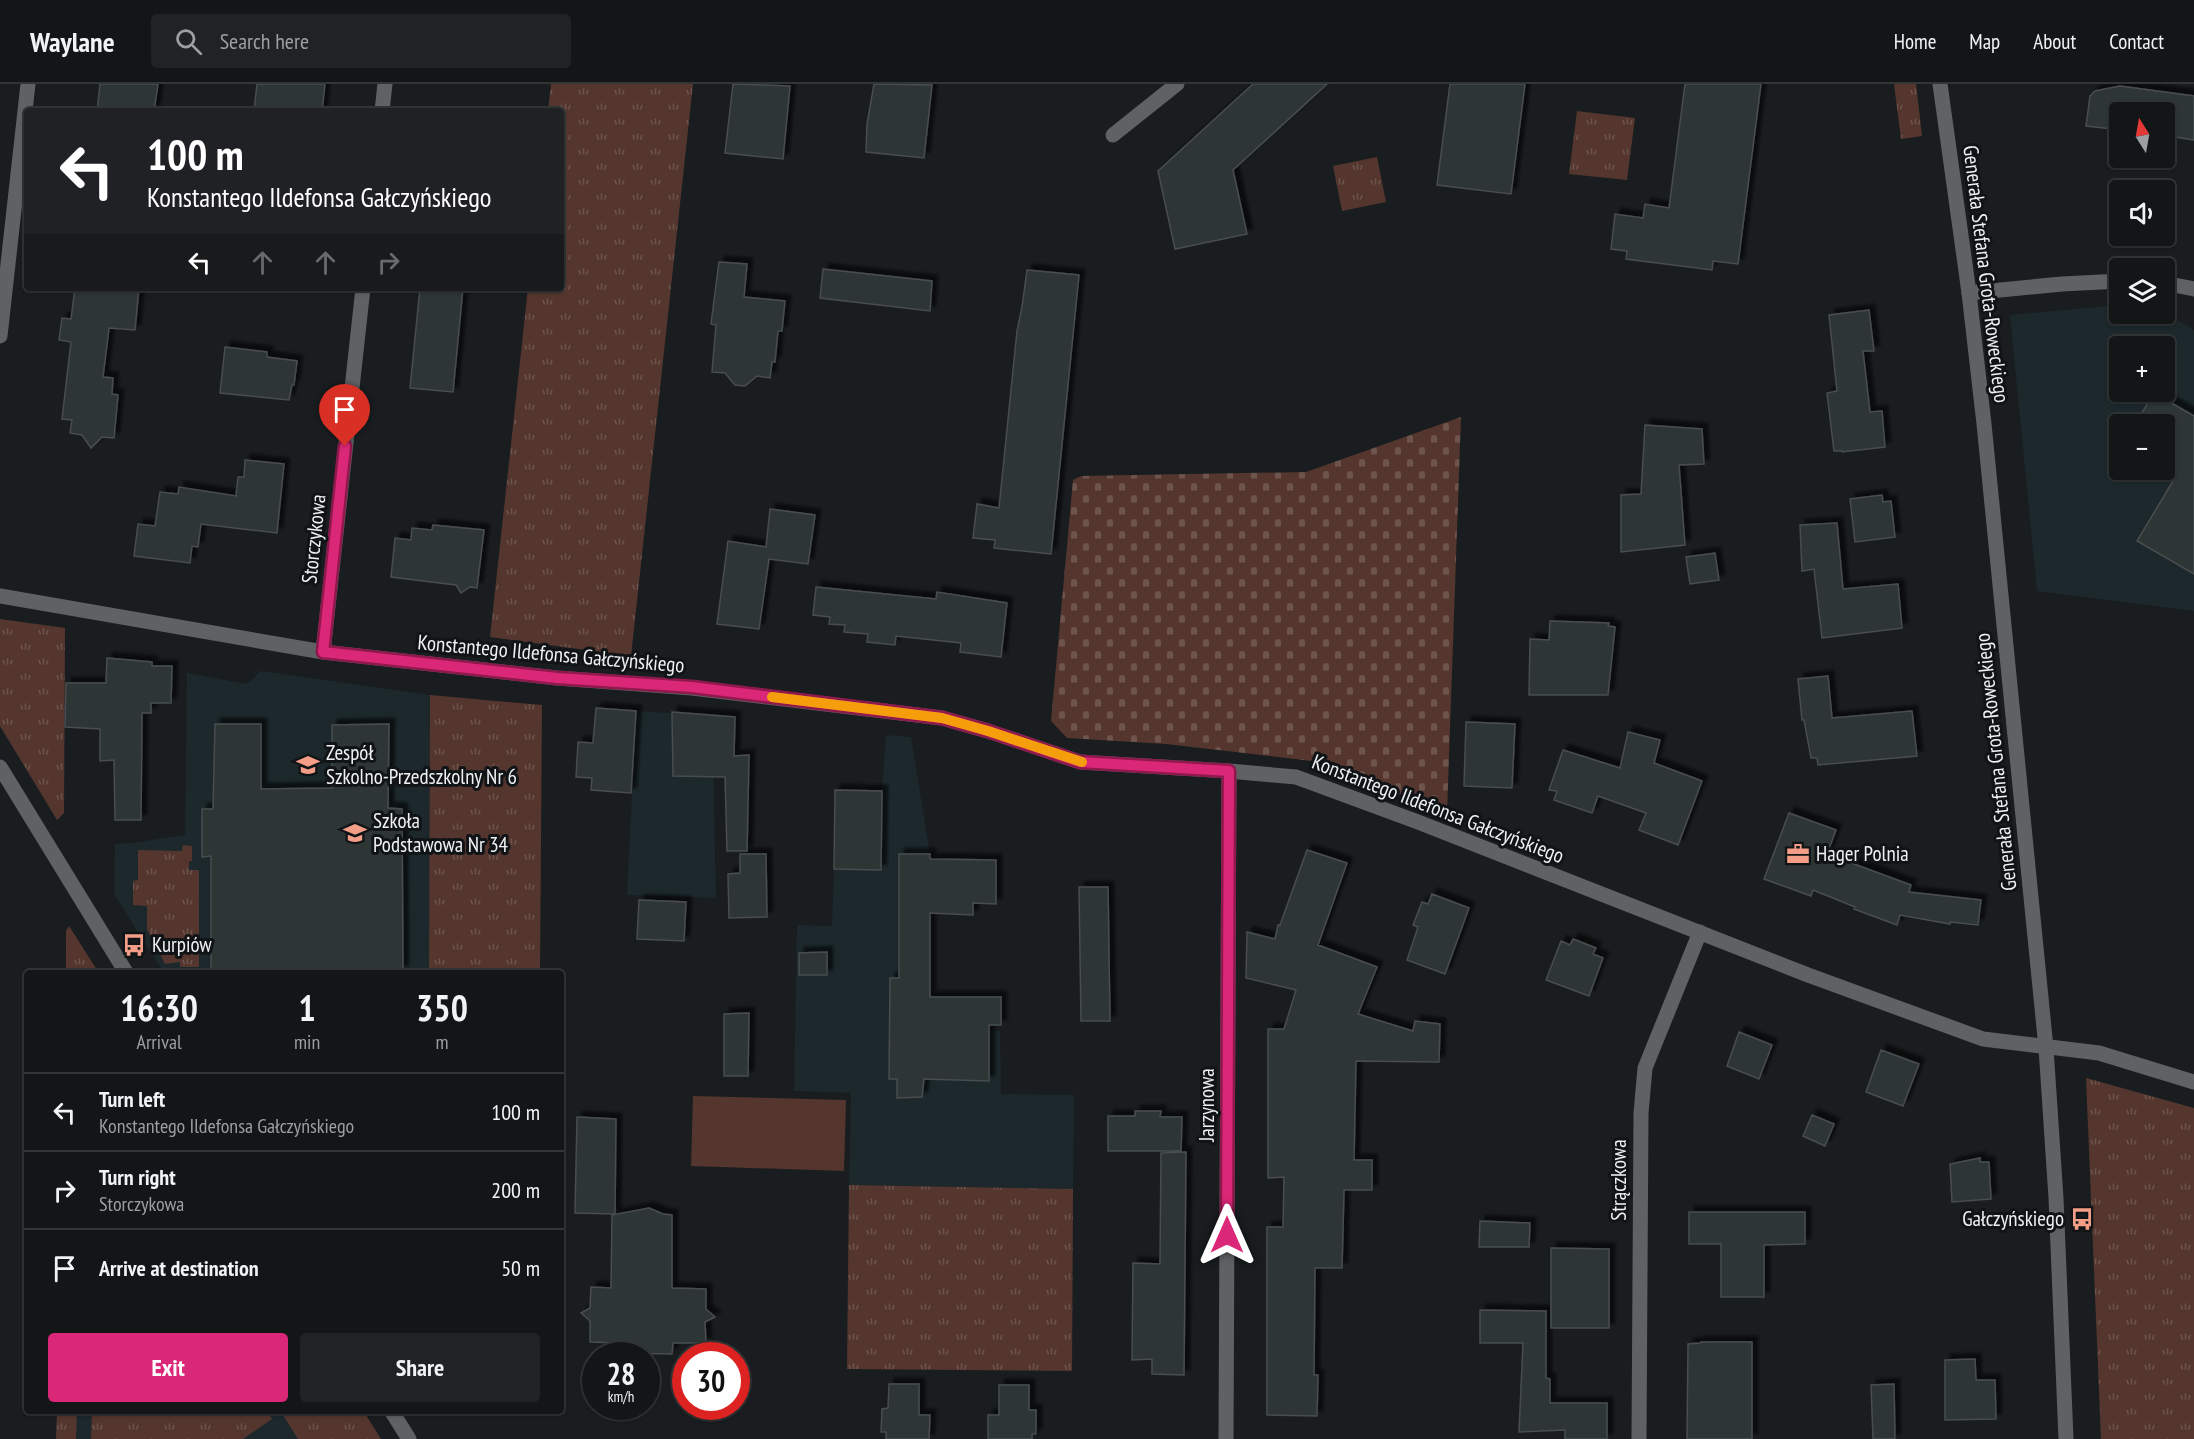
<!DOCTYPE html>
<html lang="en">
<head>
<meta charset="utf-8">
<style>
  body { margin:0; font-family:"PT Sans Narrow",sans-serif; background:#202324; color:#f1f3f6; height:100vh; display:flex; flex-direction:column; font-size:22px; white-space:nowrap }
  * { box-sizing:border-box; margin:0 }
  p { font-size:20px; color:#9d9fa1 }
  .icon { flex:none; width:33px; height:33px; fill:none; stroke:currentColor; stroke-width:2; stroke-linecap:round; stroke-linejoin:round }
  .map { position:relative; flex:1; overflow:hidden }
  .drawer { position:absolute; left:24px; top:886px; width:540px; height:444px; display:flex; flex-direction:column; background:#131617; border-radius:6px; box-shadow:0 2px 4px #0004,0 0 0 2px #323536 }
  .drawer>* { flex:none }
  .guide { position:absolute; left:24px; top:24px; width:540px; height:183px; border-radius:6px; box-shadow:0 2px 4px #0004,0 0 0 2px #323536; background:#202124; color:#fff; overflow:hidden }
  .needle { width:39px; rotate:349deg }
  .buttons { position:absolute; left:2109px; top:18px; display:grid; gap:12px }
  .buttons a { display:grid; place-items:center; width:66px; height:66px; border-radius:6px; background:#131617; box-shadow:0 2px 4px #0004,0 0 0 2px #323536; font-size:30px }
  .speed { position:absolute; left:582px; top:1258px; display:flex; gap:12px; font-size:30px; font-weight:700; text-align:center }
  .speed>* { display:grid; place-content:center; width:78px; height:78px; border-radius:50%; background:#131617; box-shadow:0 2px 4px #0004,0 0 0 2px #323536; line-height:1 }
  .speed small { font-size:15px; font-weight:400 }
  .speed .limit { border:9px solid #d22; background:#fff; color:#111 }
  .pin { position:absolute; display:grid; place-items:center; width:51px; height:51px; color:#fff; margin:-62px -26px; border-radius:50% 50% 50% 0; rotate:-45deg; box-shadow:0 0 6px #0007 }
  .pin .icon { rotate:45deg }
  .me { position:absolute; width:66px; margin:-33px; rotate:0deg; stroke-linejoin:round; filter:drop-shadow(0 0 4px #0008) }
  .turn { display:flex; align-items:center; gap:21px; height:126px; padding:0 24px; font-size:27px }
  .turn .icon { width:78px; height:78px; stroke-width:2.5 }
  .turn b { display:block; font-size:42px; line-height:51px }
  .lanes { display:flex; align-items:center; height:57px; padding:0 24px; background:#0003; justify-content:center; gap:30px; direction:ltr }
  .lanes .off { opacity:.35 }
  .eta { display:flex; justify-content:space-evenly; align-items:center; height:102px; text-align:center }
  .eta b { font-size:36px; font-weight:700; line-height:42px }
  .primary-button { display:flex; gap:12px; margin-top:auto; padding:12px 24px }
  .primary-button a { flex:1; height:69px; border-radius:6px; background:#db2777; color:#fff; font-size:24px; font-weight:700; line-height:69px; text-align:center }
  .primary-button a+a { background:#202324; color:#f1f3f6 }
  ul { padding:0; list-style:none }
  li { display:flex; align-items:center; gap:18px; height:78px; padding:0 24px; border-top:2px solid #323536 }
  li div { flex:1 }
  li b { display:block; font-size:22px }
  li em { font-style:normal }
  header { display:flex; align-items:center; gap:36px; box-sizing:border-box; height:84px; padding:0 30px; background:#131617; border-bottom:2px solid #323536 }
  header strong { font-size:28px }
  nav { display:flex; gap:33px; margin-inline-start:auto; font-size:21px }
  .search { width:420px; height:54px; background:#202324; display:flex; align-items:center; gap:15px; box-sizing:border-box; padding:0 21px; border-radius:6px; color:#9d9fa1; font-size:22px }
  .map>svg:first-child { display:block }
  .built { fill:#1c282c; fill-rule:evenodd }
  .grass { fill:url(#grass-tufts) }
  .cemetery { fill:url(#cemetery-stones) }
  .pitch { fill:#54362e }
  .building { fill:#2f3435; stroke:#484d4f; stroke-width:1.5; filter:url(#shadow) }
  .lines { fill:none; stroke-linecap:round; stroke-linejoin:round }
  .minor { stroke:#5f6263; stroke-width:15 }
  .tertiary { stroke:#5f6263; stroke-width:15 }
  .route-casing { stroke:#8e194d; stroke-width:15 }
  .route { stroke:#db2777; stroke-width:10 }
  .slow { stroke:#f59e0b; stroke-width:10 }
  .labels { text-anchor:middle; stroke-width:6; stroke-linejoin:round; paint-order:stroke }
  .street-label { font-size:21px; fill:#eef1f2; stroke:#101416 }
  .poi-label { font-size:21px; fill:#eef1f2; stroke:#101416; text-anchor:start }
</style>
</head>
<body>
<header>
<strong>Waylane</strong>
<div class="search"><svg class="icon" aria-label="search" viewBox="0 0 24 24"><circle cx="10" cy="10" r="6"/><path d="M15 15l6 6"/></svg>Search here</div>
<nav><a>Home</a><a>Map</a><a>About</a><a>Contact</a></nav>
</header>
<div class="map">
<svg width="2194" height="1355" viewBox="0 0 2194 1355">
  <defs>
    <pattern id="grass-tufts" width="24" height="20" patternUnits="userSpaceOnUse" patternTransform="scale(1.5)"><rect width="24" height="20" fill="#54362e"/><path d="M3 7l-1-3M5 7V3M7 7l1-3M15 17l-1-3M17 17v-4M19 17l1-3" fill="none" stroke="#6d544d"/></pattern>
    <pattern id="cemetery-stones" width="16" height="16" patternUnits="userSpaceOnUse" patternTransform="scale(1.5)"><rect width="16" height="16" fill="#54362e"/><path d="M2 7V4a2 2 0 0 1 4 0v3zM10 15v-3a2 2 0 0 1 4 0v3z" fill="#6d544d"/></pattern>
    <filter id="shadow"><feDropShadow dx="5.5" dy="-5.5" stdDeviation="1.5" flood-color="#0009"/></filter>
  </defs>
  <rect width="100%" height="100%" fill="#191d1f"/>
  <path class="built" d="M 2119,221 L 2120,230 L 2165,229 L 2194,246 L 2194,527 L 2037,507 L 2010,231 ZM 2120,262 L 2164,262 L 2164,308 L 2120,308 ZM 2120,340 L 2164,340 L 2164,386 L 2120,386 Z
    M 261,587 L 430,611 L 429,889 L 164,889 L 114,810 L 115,760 L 132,759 L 185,751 L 187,589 L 247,600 Z
    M 636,627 L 735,633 L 734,672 L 713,671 L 716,814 L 627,811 Z
    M 886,651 L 911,653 L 930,770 L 930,945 L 1000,947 L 1001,1010 L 1074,1011 L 1073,1105 L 849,1101 L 851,1009 L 794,1007 L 797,841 L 832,842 L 834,785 L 881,785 L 882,707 Z
    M 57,1328 L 309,1328 L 326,1355 L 56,1355 Z"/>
  <path class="grass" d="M 551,0 L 693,0 L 631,572 L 490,553 L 528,204 L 561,204 L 561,27 L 548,27 Z
    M 1894,0 L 1916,0 L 1922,52 L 1901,55 Z
    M 1577,27 L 1635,34 L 1627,96 L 1569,90 Z
    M 1377,73 L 1386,118 L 1342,127 L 1333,82 Z
    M 0,535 L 65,544 L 64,729 L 57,736 L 0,642 Z
    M 430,611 L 542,621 L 540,889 L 429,889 Z
    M 183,761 L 192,762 L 192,777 L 189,777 L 189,786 L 199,786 L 199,883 L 180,883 L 180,878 L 165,880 L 147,845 L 147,822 L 133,821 L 133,797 L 138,796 L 138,766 L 182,767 Z
    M 69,842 L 99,889 L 66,889 L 66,847 Z
    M 2086,994 L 2194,1024 L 2194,1355 L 2101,1355 Z
    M 849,1101 L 1073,1105 L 1072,1287 L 847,1285 Z
    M 57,1328 L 77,1328 L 76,1355 L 56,1355 Z
    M 92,1328 L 268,1328 L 272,1335 L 243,1355 L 91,1355 Z
    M 281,1328 L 364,1328 L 381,1355 L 298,1355 Z"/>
  <path class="cemetery" d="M 1461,333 L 1447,729 L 1312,677 L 1166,660 L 1067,654 L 1051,637 L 1073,396 L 1081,392 L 1306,388 Z"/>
  <path class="pitch" d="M 693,1012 L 846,1016 L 844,1087 L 691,1082 Z"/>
  <path class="building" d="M 100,0 L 158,0 L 154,27 L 97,27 Z
    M 257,0 L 325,0 L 322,27 L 254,27 Z
    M 733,0 L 790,2 L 783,75 L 725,69 Z
    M 874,0 L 932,1 L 924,74 L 866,68 L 867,40 Z
    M 1253,0 L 1327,0 L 1233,86 L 1247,150 L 1175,165 L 1158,87 Z
    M 1450,0 L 1525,0 L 1511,110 L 1437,101 Z
    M 1685,0 L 1761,0 L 1738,180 L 1713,177 L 1712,186 L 1626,175 L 1627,167 L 1611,165 L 1615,130 L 1643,134 L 1645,120 L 1669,124 Z
    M 2120,2 L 2194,12 L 2194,56 L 2169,52 L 2166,80 L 2136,77 L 2137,74 L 2164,74 L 2164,28 L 2120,28 L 2120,69 L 2110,68 L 2113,45 L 2086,42 L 2090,12 L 2095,7 Z
    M 719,178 L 747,180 L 744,213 L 785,217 L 782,247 L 778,247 L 775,278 L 772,278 L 770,294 L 757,292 L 745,302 L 735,301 L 725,289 L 712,288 L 716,241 L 711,240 Z
    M 823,185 L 932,197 L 930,227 L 820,214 Z
    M 1027,186 L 1079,191 L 1051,470 L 994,464 L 995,456 L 973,454 L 977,420 L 999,424 L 1017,247 L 1022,223 Z
    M 75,204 L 139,204 L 135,246 L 109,244 L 103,293 L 113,294 L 112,310 L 118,311 L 114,354 L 102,353 L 91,364 L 82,351 L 70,349 L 72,336 L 62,335 L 71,258 L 59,256 L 62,234 L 71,235 Z
    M 420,204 L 463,204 L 453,308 L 410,304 Z
    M 1869,226 L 1874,267 L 1863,267 L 1870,328 L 1882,327 L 1885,363 L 1842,368 L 1842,367 L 1834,367 L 1827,309 L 1837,307 L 1829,231 Z
    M 225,263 L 267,268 L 267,273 L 297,277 L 294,301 L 292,301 L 289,316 L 220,309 Z
    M 2154,309 L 2194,332 L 2194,490 L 2137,457 L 2173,397 L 2142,390 L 2134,386 L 2164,386 L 2164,340 L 2135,340 Z
    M 1645,341 L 1702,345 L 1704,380 L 1679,381 L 1685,461 L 1621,468 L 1621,411 L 1641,410 Z
    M 245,376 L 284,380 L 277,449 L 201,440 L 198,463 L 192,462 L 190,479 L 134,472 L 138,440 L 155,442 L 160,408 L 178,410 L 179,403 L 236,412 L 238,393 L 244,393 Z
    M 1882,411 L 1883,418 L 1891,417 L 1895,453 L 1855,458 L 1850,415 Z
    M 770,425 L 815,431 L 808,480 L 769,475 L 759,545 L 717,540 L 728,457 L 766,463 Z
    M 1837,439 L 1843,505 L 1898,500 L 1902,544 L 1822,554 L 1814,485 L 1802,487 L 1800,441 Z
    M 433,441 L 484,446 L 477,504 L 470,503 L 461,509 L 456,501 L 391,493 L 395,454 L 411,456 L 412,444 L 432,446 Z
    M 1715,469 L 1719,496 L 1690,500 L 1686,473 Z
    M 816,503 L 936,515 L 937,508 L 1007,519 L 1001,573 L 960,568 L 961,559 L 896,552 L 895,561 L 867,558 L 868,550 L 844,548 L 845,541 L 829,540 L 830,533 L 813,531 Z
    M 1550,537 L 1609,539 L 1608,542 L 1615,543 L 1608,611 L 1529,611 L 1530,555 L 1549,556 Z
    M 107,574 L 152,578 L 152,582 L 172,582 L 171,619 L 151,619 L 151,629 L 142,629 L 141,736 L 115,736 L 114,676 L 100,677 L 100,645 L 65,643 L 66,599 L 106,599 Z
    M 1828,592 L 1832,634 L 1912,627 L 1917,672 L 1818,681 L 1817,674 L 1811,674 L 1804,636 L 1802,636 L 1798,595 Z
    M 596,624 L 636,627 L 631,709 L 591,706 L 592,694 L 576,693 L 578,658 L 593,659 Z
    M 672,628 L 735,633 L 734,672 L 749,671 L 747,767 L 727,767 L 725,693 L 673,692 Z
    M 1466,638 L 1515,640 L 1512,704 L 1464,702 Z
    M 215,640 L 261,640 L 261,705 L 332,704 L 332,641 L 389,640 L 388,724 L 402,725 L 403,887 L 211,887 L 211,772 L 202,773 L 202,725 L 213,725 Z
    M 1628,648 L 1660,656 L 1654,679 L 1702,697 L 1678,761 L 1639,746 L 1646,729 L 1598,712 L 1592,729 L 1554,716 L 1557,707 L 1549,706 L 1563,666 L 1620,684 Z
    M 835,706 L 882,707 L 881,786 L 834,785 Z
    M 1789,729 L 1836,746 L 1827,770 L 1911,801 L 1909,808 L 1981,816 L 1978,841 L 1950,838 L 1950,840 L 1900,831 L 1897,841 L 1854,825 L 1855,823 L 1813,806 L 1811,812 L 1764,795 Z
    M 1307,766 L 1347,779 L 1318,861 L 1377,883 L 1358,930 L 1413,947 L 1415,937 L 1440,940 L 1439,978 L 1356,977 L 1354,1076 L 1372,1076 L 1372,1106 L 1344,1106 L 1342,1184 L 1315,1184 L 1314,1291 L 1318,1291 L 1317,1332 L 1267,1331 L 1267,1143 L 1283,1143 L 1284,1093 L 1268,1094 L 1268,945 L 1284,945 L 1296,906 L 1246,894 L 1247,848 L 1275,855 L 1278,841 L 1280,841 Z
    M 740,770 L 766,770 L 767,833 L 729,834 L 728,790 L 740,789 Z
    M 899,770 L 930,770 L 930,775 L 996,776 L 996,820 L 973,819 L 973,831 L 930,829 L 930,913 L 1001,913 L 1001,941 L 989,941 L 989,997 L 924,995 L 922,1013 L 897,1014 L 897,995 L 889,995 L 890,894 L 899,894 Z
    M 1079,803 L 1108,803 L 1110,937 L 1081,937 Z
    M 1432,810 L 1469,824 L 1445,890 L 1407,876 L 1418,843 L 1413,841 L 1422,818 L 1428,820 Z
    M 639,816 L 686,818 L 684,857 L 637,855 Z
    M 1573,855 L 1596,864 L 1593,870 L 1603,874 L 1589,912 L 1546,896 L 1561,857 L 1570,861 Z
    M 827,868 L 827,891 L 799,891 L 799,869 Z
    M 749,929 L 748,992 L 724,992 L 724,930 Z
    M 1739,948 L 1772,961 L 1759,995 L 1727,982 Z
    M 1881,966 L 1919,980 L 1903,1022 L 1866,1008 Z
    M 1135,1027 L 1161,1027 L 1160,1033 L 1182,1033 L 1181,1067 L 1108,1067 L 1108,1032 L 1135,1032 Z
    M 1812,1031 L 1834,1040 L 1825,1062 L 1803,1052 Z
    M 577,1033 L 616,1035 L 615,1130 L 575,1129 Z
    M 1186,1068 L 1184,1291 L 1152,1290 L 1152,1275 L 1132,1276 L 1133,1179 L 1160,1180 L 1161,1069 Z
    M 1980,1074 L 1980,1078 L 1989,1078 L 1991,1115 L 1952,1118 L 1950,1080 Z
    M 649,1124 L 663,1130 L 672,1131 L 672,1204 L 706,1205 L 706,1225 L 715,1233 L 705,1238 L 706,1259 L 673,1259 L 672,1270 L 622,1269 L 622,1259 L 590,1258 L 590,1237 L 581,1229 L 590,1224 L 591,1203 L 611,1204 L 612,1131 Z
    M 1689,1128 L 1805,1128 L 1805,1160 L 1764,1161 L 1764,1213 L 1721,1213 L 1721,1160 L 1689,1160 Z
    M 1480,1137 L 1530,1139 L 1529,1163 L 1479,1163 Z
    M 1551,1164 L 1609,1165 L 1609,1244 L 1551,1244 Z
    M 1480,1226 L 1546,1227 L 1546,1294 L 1550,1295 L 1550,1319 L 1607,1319 L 1607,1355 L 1565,1355 L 1565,1346 L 1519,1348 L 1523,1259 L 1480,1259 Z
    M 1701,1258 L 1752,1258 L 1752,1355 L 1687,1355 L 1688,1260 L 1700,1259 Z
    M 1975,1275 L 1976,1296 L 1995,1296 L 1996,1335 L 1945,1336 L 1945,1276 Z
    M 889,1300 L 919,1300 L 919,1331 L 930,1331 L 929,1355 L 886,1355 L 886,1348 L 881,1348 L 882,1325 L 888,1324 Z
    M 1894,1300 L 1895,1355 L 1873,1355 L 1871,1301 Z
    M 999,1301 L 1029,1301 L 1029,1326 L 1036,1326 L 1036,1350 L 1032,1350 L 1032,1355 L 988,1355 L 988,1331 L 999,1331 Z"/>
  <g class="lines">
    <path class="minor" d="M 382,27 L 385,0
      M 1113,51 L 1177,0
      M 2164,199 L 2194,205
      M 1969,209 L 2062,200 L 2120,197
      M 0,252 L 28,0
      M 0,512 L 323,568 L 557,594 L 692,604 L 942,634 L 988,647 L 1080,678 L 1229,687 L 1296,693 L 1418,738 L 1808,891 L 1983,955 L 2099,969 L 2194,998
      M 323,568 L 363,204
      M 1226,1355 L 1229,687
      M 1639,1355 L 1641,1029 L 1645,984 L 1700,848"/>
    <path class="tertiary" d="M 1940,0 L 1969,209 L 1984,340 L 2046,964 L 2056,1114 L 2066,1355
      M 0,683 L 127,890
      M 392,1328 L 409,1355"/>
  </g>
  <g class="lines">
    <g class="route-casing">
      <path id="route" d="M 345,362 L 323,568 L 557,594 L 692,603 L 926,632 L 942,634 L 988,647 L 1080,678 L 1229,687 L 1227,1151"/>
    </g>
    <use href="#route" class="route"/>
    <path class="slow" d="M 772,613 L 942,634 L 988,647 L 1082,678"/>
  </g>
  <defs>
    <g id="school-bare" transform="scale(1.8)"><path d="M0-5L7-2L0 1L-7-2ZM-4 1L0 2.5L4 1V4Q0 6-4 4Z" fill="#f49e87" stroke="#101416" stroke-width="2.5" paint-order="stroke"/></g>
    <g id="office-bare" transform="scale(1.8)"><path d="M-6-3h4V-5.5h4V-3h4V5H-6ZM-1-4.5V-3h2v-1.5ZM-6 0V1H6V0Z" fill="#f49e87" stroke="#101416" stroke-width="2.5" paint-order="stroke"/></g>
    <g id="bus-bare" transform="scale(1.8)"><path d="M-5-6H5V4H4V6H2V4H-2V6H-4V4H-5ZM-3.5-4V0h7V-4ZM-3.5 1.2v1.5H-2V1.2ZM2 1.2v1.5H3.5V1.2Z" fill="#f49e87" stroke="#101416" stroke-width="2.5" paint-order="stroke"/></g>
  </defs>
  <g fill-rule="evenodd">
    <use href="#school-bare" x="308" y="681"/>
    <use href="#school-bare" x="355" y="749"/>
    <use href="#office-bare" x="1798" y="770"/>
    <use href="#bus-bare" x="134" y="861"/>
    <use href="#bus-bare" x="2082" y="1135"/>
  </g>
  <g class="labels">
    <g class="street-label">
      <text transform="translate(1986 190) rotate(83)" y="7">Generała Stefana Grota-Roweckiego</text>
      <text transform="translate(314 455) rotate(-84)" y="7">Storczykowa</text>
      <text transform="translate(551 570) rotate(5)" y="7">Konstantego Ildefonsa Gałczyńskiego</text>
      <text transform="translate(1996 678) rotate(-96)" y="7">Generała Stefana Grota-Roweckiego</text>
      <text transform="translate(1438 725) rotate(21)" y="7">Konstantego Ildefonsa Gałczyńskiego</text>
      <text transform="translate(1207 1021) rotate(-90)" y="7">Jarzynowa</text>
      <text transform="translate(1619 1096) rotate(-90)" y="7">Strączkowa</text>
    </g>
    <g class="poi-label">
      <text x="326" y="676">Zespół<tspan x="326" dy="24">Szkolno-Przedszkolny Nr 6</tspan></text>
      <text x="373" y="744">Szkoła<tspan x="373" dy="24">Podstawowa Nr 34</tspan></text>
      <text x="1816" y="777">Hager Polnia</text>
      <text x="152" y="868">Kurpiów</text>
      <text x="2064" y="1142" text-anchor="end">Gałczyńskiego</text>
    </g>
  </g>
</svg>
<div class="buttons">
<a><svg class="needle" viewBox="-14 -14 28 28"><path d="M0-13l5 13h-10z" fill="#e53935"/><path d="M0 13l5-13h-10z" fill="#9d9fa1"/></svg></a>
<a><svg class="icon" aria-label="sound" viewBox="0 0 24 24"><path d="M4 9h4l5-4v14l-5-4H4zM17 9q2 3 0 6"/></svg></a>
<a><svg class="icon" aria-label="layers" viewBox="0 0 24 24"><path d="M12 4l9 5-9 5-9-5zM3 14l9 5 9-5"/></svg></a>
<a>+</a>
<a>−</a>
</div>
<div class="speed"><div>28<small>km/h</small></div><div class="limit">30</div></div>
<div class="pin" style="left:345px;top:362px;background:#d93025"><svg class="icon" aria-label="arrive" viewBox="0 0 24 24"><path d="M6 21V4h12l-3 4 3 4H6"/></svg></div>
<svg class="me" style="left:1227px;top:1151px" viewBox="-20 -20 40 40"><path d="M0-17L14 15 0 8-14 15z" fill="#db2777" stroke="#fff" stroke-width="4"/></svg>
<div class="guide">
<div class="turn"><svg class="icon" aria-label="left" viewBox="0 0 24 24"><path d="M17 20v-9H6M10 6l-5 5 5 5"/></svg><div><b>100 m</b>Konstantego Ildefonsa Gałczyńskiego</div></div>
<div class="lanes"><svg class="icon" aria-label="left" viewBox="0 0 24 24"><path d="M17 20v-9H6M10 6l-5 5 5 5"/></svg><svg class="icon off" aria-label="ahead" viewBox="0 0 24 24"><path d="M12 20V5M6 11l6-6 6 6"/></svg><svg class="icon off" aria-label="ahead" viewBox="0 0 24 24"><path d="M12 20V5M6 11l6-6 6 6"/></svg><svg class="icon off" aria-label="right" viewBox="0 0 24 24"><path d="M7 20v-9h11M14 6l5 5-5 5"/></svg></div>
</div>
<section class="drawer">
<div class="eta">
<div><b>16:30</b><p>Arrival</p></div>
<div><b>1</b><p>min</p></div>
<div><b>350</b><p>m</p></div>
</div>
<ul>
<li><svg class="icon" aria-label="left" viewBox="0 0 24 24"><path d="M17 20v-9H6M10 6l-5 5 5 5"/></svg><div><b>Turn left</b><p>Konstantego Ildefonsa Gałczyńskiego</p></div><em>100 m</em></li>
<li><svg class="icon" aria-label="right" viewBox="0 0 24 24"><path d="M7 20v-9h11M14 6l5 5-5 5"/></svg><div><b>Turn right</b><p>Storczykowa</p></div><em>200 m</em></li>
<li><svg class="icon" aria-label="arrive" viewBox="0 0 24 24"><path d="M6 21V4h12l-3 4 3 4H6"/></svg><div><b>Arrive at destination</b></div><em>50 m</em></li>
</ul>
<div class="primary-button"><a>Exit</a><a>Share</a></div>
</section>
</div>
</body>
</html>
